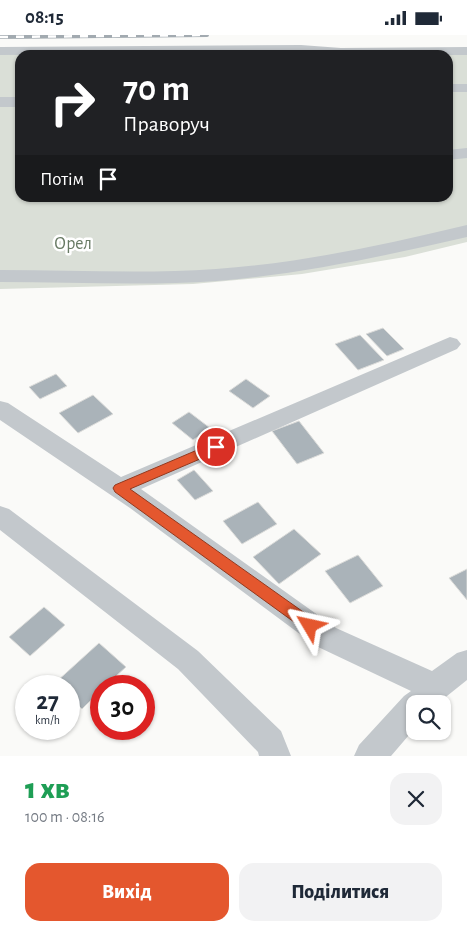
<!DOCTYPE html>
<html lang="uk">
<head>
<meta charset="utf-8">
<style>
  body { margin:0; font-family:"Alegreya Sans",sans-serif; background:#f2f2f3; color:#1f2937; height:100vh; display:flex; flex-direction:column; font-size:19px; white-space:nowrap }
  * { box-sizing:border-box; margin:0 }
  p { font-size:16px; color:#747a83 }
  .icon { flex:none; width:28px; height:28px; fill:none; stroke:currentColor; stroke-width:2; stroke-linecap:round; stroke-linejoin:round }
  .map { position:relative; height:721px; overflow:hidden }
  .details { display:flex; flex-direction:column; background:#fff; flex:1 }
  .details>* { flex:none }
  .banner { position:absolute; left:15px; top:15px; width:438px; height:152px; border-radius:15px; box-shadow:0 1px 4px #0004; background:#202124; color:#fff; overflow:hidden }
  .tools { position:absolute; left:406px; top:660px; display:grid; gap:10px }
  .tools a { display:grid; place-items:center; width:45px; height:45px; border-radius:10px; background:#fff; box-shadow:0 1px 4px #0004; font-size:25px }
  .speed { position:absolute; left:15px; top:640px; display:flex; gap:10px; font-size:25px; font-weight:700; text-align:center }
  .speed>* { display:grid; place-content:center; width:65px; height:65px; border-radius:50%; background:#fff; box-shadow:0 1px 4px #0004; line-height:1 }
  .speed small { font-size:12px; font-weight:400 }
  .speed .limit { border:8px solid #d22; background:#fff; color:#111 }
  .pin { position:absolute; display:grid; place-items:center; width:42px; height:42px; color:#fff; margin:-21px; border:2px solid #fff; border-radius:50%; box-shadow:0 1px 5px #0007 }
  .me { position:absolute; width:55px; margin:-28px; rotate:306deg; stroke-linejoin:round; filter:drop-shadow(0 0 4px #0008) }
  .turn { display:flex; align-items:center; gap:18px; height:105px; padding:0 25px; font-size:22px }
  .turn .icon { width:65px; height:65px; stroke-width:2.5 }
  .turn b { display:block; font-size:35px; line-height:42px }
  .then { display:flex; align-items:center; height:48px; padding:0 25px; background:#0003; gap:10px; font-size:19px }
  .round { display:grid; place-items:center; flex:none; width:52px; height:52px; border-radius:15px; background:#f2f2f3 }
  .summary { display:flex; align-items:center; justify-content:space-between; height:85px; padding:0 25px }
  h1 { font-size:30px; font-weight:800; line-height:38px; color:#1e9e55 }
  .button { display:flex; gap:10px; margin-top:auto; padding:10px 25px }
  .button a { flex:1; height:58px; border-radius:15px; background:#e4572e; color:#fff; font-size:20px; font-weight:800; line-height:58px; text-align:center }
  .button a+a { background:#f2f2f3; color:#1f2937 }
  .status { display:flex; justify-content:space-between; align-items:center; height:35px; padding:0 25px; background:#fff; direction:ltr }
  .status svg { height:14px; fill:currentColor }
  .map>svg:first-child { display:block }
  .green { fill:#dadfd7; fill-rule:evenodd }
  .building { fill:#aab3b9; stroke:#dcdcda }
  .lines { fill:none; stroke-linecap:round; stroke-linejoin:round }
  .minor { fill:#c3c8cc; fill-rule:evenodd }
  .rail-casing { stroke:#a2aab0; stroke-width:4 }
  .rail { stroke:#fff; stroke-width:2.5; stroke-dasharray:8; stroke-linecap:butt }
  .route { fill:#e4572e; stroke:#94391e }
  .labels { text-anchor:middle; stroke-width:5; stroke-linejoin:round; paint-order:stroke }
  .park-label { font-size:18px; fill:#687a64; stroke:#fff }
</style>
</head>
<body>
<div class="status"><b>08:15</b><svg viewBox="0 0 49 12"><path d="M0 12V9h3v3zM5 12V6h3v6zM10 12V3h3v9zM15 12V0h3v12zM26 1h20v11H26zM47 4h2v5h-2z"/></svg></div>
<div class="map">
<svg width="467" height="721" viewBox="0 0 467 721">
  <rect width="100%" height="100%" fill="#fafaf8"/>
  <path class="green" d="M 467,15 L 467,207 L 405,222 L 302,239 L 193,249 L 0,254 L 0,18 ZM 20,20 L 448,20 L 448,162 L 20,162 Z"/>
  <path class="building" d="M 383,293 L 404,314 L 387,321 L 366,299 Z
    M 360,300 L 384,325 L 358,335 L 335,309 Z
    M 56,339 L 67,351 L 40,364 L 29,352 Z
    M 246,344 L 270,361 L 253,373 L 229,356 Z
    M 93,360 L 113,379 L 78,398 L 59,378 Z
    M 189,377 L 210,393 L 193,405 L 172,388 Z
    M 299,386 L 324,418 L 297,429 L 272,396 Z
    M 194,435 L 213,456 L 195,465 L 177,445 Z
    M 258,467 L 277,489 L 242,509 L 223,486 Z
    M 294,494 L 321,519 L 279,549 L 253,522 Z
    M 358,520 L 383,551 L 350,568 L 325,536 Z
    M 467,534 L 467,565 L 449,543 Z
    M 44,572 L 65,590 L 30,621 L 9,602 Z
    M 99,608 L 126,632 L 105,651 L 101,651 L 101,655 L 82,674 L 69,662 L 69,651 L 58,651 L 55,648 Z"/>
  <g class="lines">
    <path class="minor" d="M 301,10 L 341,13 L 467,12 L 467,20 L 283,20 L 284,18 L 0,20 L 0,12 Z
      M 448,49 L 467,49 L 467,57 L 448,57 Z
      M 0,62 L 20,62 L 20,72 L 0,72 Z
      M 467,113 L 467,123 L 448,125 L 448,115 Z
      M 467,190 L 467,202 C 384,221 302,239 217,246 C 145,251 72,247 0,247 L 0,235 C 72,235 145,239 216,234 C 301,228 384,210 467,190 Z
      M 450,302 L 457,304 L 461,309 L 457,314 L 141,454 L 336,593 L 432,636 L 457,618 L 467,615 L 467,645 L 437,669 L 415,669 L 415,693 L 391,721 L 354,721 L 359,710 L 404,661 L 411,656 L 316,611 L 130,473 L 0,385 L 0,366 L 8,368 L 121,442 Z
      M 0,471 L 9,474 L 198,616 L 281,696 L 291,721 L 259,721 L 258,717 L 178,634 L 0,495 Z"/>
    <g class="rail-casing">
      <path id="rail" d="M 0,2 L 207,0"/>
    </g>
    <use href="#rail" class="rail"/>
  </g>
  <path class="route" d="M 216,407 L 222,412 L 221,415 L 130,454 L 316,586 L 318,591 L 316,595 L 310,597 L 305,595 L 115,457 L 113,453 L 115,450 Z"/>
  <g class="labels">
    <g class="park-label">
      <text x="73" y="214">Орел</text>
    </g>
  </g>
</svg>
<div class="tools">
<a><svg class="icon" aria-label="search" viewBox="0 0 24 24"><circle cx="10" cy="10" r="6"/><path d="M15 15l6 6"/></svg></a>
</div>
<div class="speed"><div>27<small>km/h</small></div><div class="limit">30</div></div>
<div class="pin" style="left:216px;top:412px;background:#d93025"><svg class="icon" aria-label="arrive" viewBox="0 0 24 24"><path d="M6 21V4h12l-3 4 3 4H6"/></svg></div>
<svg class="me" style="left:310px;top:591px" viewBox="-20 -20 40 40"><path d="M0-17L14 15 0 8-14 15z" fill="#e4572e" stroke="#fff" stroke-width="4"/></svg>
<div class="banner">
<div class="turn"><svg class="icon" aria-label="right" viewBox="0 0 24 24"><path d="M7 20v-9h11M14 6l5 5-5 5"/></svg><div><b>70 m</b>Праворуч</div></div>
<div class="then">Потім<svg class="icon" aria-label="arrive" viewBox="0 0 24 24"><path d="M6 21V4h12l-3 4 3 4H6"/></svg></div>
</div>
</div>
<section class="details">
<div class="summary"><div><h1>1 хв</h1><p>100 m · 08:16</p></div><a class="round"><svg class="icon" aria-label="close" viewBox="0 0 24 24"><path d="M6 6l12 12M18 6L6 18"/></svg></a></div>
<div class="button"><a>Вихід</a><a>Поділитися</a></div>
</section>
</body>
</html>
